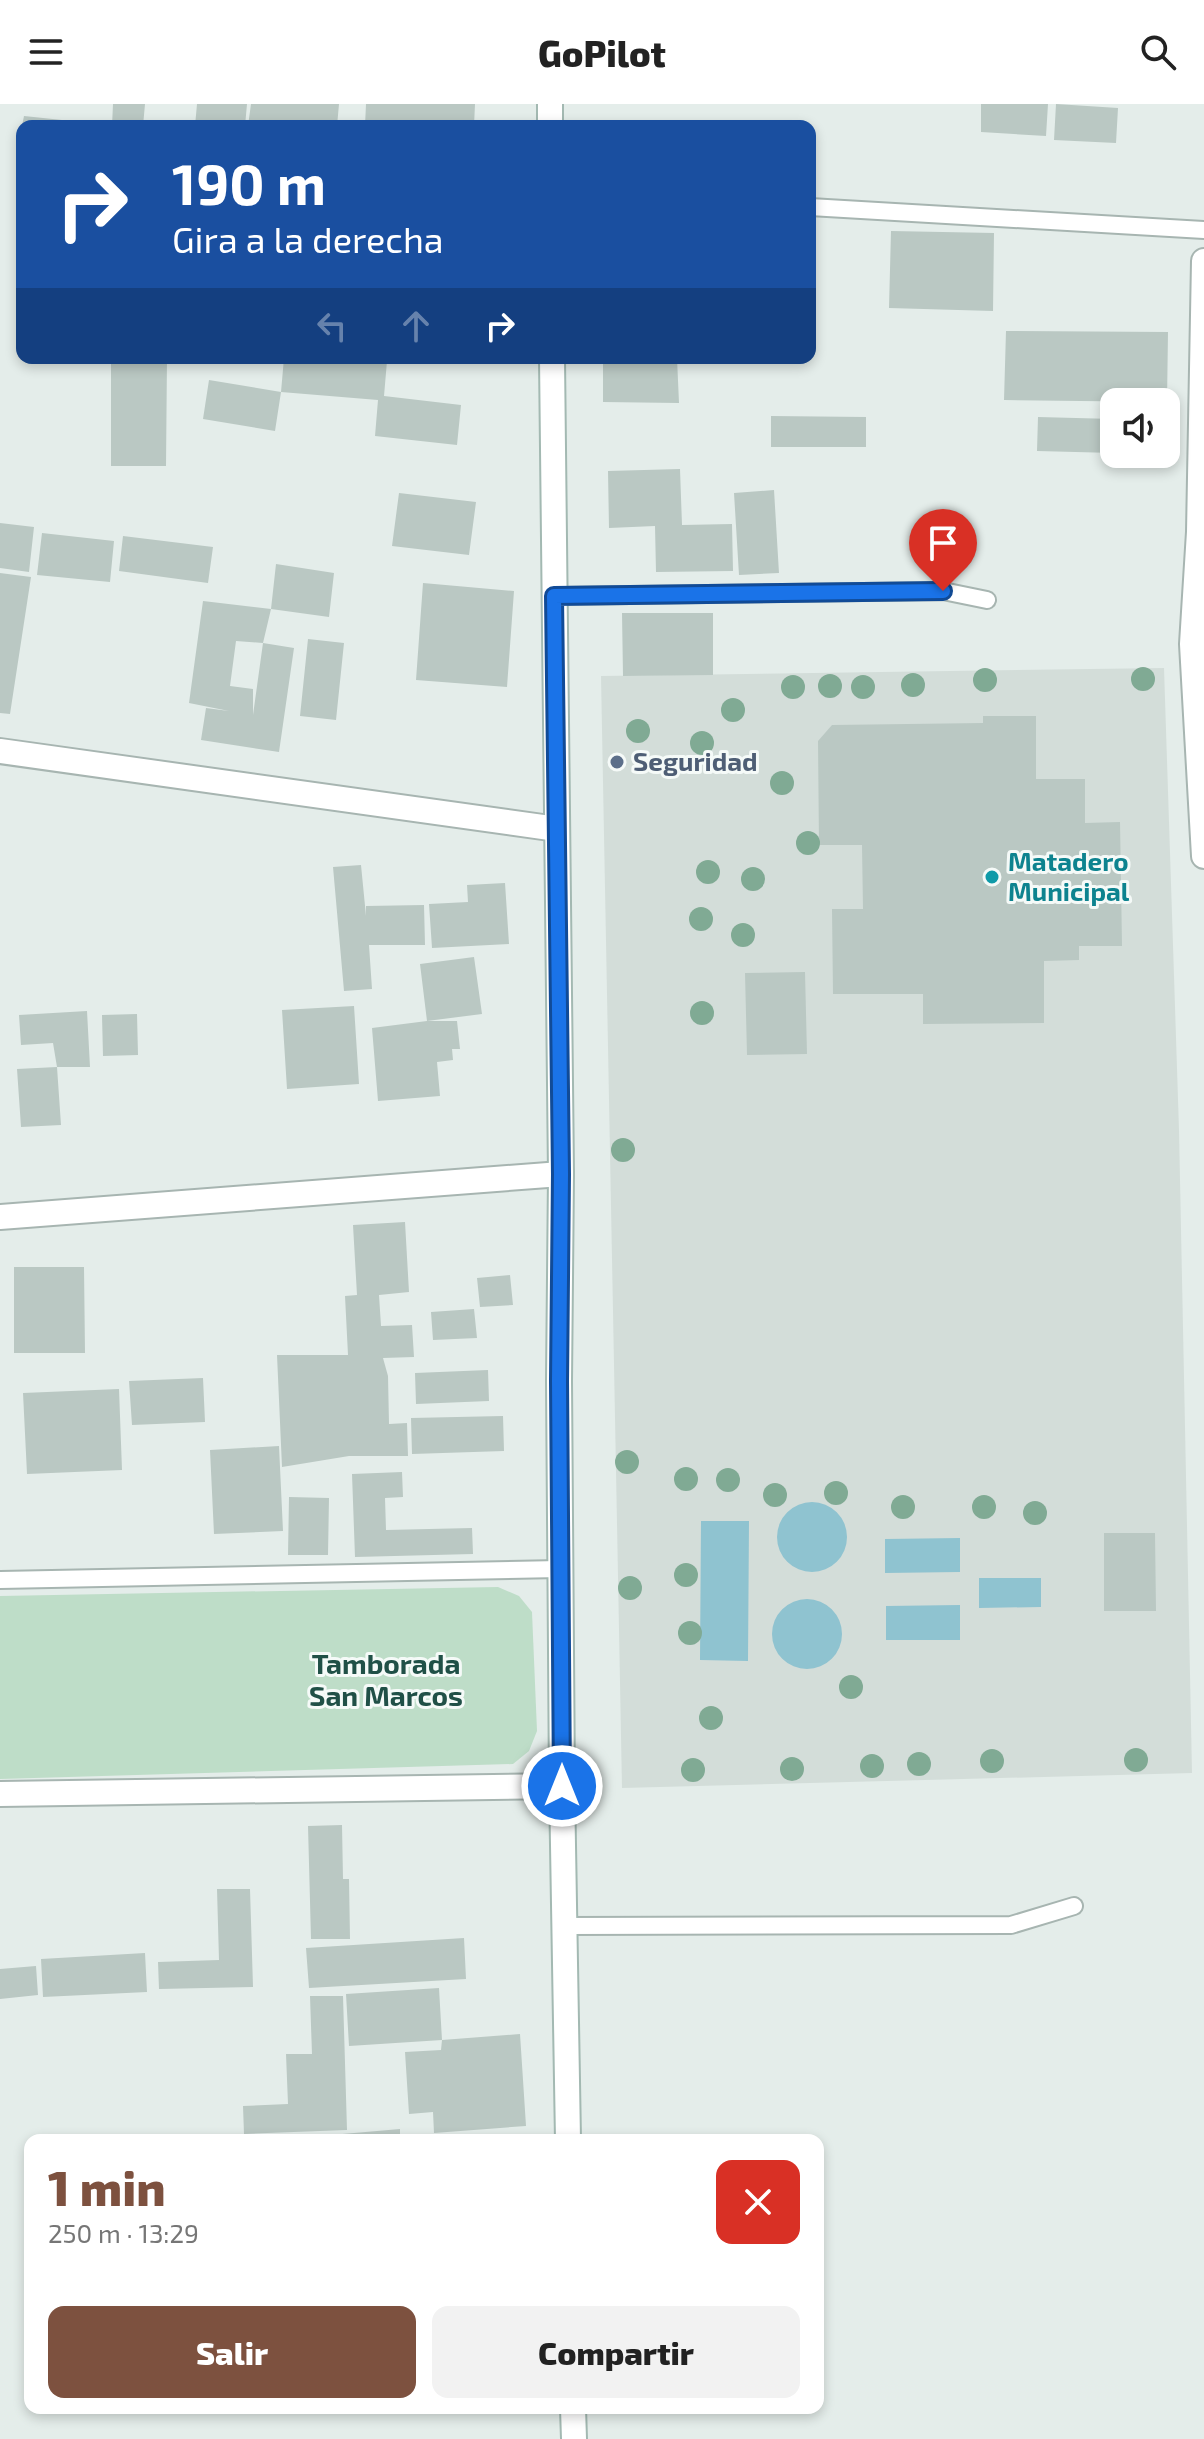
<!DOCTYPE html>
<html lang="es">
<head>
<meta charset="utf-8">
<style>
  body { margin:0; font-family:"Exo 2",sans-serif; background:#f2f2f2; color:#222; height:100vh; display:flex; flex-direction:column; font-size:30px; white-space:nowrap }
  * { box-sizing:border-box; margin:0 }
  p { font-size:26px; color:#767676 }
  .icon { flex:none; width:44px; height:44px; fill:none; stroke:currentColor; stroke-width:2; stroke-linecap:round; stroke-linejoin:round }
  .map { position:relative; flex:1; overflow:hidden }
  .panel { position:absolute; left:24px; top:2030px; width:800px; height:280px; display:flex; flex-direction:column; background:#fff; border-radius:16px; box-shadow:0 4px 12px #0003 }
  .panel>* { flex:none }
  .banner { position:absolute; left:16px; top:16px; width:800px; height:244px; border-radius:16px; box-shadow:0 4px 12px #0003; background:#1a4fa0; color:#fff; overflow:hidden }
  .buttons { position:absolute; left:1100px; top:284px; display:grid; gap:16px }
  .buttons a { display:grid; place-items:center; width:80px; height:80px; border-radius:16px; background:#fff; box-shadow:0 4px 12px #0003; font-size:40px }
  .pin { position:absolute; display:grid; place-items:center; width:68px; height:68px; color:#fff; margin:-82px -34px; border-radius:50% 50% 50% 0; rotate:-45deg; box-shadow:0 0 8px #0007 }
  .pin .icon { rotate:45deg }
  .me { position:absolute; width:88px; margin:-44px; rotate:0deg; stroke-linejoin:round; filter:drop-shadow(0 0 6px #0008) }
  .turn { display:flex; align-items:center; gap:28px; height:168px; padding:0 24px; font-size:36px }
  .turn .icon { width:104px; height:104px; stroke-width:2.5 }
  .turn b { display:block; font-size:56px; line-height:68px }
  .lanes { display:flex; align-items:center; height:76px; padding:0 24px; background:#0003; justify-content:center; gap:40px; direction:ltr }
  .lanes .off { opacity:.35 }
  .round { display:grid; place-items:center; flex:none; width:84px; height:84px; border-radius:16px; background:#f2f2f2 }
  .head { display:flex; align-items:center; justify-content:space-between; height:136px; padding:0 24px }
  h1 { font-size:48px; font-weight:800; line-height:60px; color:#7d513f }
  .button { display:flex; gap:16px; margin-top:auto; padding:16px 24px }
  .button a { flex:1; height:92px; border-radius:16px; background:#7d513f; color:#fff; font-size:32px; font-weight:800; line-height:92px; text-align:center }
  .button a+a { background:#f2f2f2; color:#222 }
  header { display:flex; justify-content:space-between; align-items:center; height:104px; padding:0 24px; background:#fff; font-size:36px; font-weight:800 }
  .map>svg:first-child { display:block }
  .built { fill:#d3ddd9 }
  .green { fill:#beddc8 }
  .water { fill:#8fc3d0 }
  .building { fill:#bac8c3 }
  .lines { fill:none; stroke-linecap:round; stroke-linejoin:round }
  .lane-casing { stroke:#a7b5b1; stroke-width:20 }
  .street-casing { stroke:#a7b5b1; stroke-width:28 }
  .secondary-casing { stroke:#a3b9b2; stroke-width:28 }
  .lane { stroke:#fff; stroke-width:16 }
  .street { stroke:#fff; stroke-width:24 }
  .secondary { stroke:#fff; stroke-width:24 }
  .tree { fill:#80aa94 }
  .route-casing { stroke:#114b97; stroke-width:20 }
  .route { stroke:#1a73e8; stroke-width:14 }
  .service-dot { fill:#5c6f8a; stroke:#f5faf8; stroke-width:3 }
  .culture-dot { fill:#0f9aa8; stroke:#f5faf8; stroke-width:3 }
  .labels { text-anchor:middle; stroke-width:6; stroke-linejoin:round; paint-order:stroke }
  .service-label { font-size:26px; font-weight:bold; fill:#4e5e75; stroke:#f5faf8; text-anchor:start }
  .culture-label { font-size:26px; font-weight:bold; fill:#0d838f; stroke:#f5faf8; text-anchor:start }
  .neighbourhood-label { font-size:28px; font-weight:bold; fill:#205047; stroke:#f5faf8 }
</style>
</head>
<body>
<header><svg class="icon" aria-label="menu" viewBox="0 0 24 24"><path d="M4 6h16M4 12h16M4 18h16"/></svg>GoPilot<svg class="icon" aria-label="search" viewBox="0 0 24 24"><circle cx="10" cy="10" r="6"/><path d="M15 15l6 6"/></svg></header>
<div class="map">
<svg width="1204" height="2335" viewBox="0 0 1204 2335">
  <rect width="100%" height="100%" fill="#e4edea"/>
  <path class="built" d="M 1164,564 L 1179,1026 L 1192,1669 L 622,1684 L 601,572 Z"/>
  <path class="green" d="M 498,1483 L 519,1492 L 532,1508 L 537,1627 L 529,1647 L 513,1660 L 0,1675 L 0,1492 Z"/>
  <path class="water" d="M777 1433a35 35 0 1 1 70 0a35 35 0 1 1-70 0Z
    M 701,1417 L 749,1417 L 748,1557 L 700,1556 Z
    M 960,1434 L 960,1468 L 885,1469 L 885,1435 Z
    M 1041,1474 L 1041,1503 L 979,1504 L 979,1474 Z
    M772 1530a35 35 0 1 1 70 0a35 35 0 1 1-70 0Z
    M 960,1501 L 960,1536 L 886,1536 L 886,1502 Z"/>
  <path class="building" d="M 113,0 L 145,0 L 143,22 L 112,22 Z
    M 197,0 L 247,0 L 245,22 L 195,22 Z
    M 251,0 L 339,0 L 337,22 L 248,22 Z
    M 366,0 L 475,0 L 474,22 L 365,22 Z
    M 981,0 L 1048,0 L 1046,32 L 981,28 Z
    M 1056,0 L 1118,4 L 1116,39 L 1054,36 Z
    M 24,12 L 62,16 L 61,22 L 22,22 Z
    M 20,46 L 22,46 L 22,85 L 16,84 Z
    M 891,127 L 994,129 L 993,207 L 889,204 Z
    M 1006,227 L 1168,228 L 1167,298 L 1004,296 Z
    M 111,254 L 167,254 L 166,362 L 111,362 Z
    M 284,254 L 387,257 L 384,292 L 461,301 L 457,341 L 375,332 L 378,296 L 281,288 Z
    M 603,254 L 677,254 L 679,299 L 603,298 Z
    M 209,276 L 281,288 L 275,327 L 203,315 Z
    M 771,312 L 866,313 L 866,343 L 771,343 Z
    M 1038,313 L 1114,315 L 1114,349 L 1037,347 Z
    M 680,365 L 682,421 L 732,420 L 733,467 L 656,468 L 655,422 L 609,424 L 608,367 Z
    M 774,386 L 779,469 L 739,471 L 734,389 Z
    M 399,389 L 476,398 L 469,451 L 392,442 Z
    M 0,419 L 34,423 L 29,468 L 0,464 Z
    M 42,429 L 114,437 L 110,478 L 37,471 Z
    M 123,432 L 213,443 L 208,479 L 119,467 Z
    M 276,460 L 334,469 L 329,513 L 271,505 Z
    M 0,469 L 31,473 L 10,610 L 0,609 Z
    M 423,479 L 514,487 L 507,583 L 416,576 Z
    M 203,497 L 271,505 L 263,539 L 236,537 L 230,582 L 253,585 L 253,611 L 263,539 L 294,544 L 279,648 L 201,636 L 206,604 L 229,607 L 189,599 Z
    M 622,509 L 713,509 L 713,571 L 623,572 Z
    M 308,535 L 344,539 L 336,616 L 300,612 Z
    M 983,612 L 1036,612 L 1036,675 L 1085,675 L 1085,719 L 1120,718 L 1122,842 L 1079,842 L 1079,856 L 1044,857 L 1044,919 L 923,920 L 923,890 L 833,890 L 832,805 L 863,805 L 862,741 L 819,741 L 818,637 L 832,621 L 983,619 Z
    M 361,761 L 366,812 L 366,802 L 424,801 L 425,841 L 369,841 L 372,885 L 344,887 L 333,763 Z
    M 505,779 L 509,840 L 432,844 L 429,800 L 468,798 L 467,781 Z
    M 474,853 L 482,910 L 427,917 L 420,860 Z
    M 805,868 L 807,950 L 747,951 L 745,869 Z
    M 354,902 L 359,980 L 287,985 L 282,906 Z
    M 87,907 L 90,963 L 57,963 L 53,939 L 21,941 L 19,911 Z
    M 137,910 L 138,951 L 103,952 L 102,911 Z
    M 427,917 L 457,917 L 460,945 L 452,945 L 453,956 L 437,958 L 440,992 L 378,997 L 372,924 Z
    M 57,963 L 61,1021 L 21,1023 L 17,965 Z
    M 405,1118 L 409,1188 L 379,1191 L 381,1222 L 412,1221 L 414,1253 L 383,1254 L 388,1272 L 389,1320 L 407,1319 L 408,1352 L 349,1352 L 282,1363 L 277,1251 L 348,1251 L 345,1192 L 357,1191 L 353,1121 Z
    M 14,1163 L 84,1163 L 85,1249 L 14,1249 Z
    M 510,1171 L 513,1201 L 480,1203 L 477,1174 Z
    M 474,1205 L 477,1234 L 433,1236 L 431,1208 Z
    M 488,1266 L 489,1297 L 416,1300 L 415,1269 Z
    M 203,1274 L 205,1318 L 132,1321 L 129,1277 Z
    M 119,1285 L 122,1366 L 27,1370 L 23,1289 Z
    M 503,1312 L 504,1347 L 412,1350 L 411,1314 Z
    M 279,1342 L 283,1427 L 214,1430 L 210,1346 Z
    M 402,1368 L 403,1393 L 385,1394 L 386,1426 L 472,1424 L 473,1450 L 355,1453 L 352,1370 Z
    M 289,1393 L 329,1394 L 328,1451 L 288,1451 Z
    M 1104,1429 L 1155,1429 L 1156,1507 L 1104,1507 Z
    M 342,1721 L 343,1775 L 349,1775 L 350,1835 L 311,1835 L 308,1722 Z
    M 217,1785 L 250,1785 L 253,1883 L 159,1885 L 158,1858 L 219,1856 Z
    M 464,1834 L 466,1875 L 309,1884 L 306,1844 Z
    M 145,1849 L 147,1888 L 43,1893 L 41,1855 Z
    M 36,1862 L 38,1891 L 0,1895 L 0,1865 Z
    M 439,1884 L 442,1936 L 349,1942 L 346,1890 Z
    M 310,1892 L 343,1892 L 347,2026 L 244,2030 L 243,2002 L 288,2000 L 286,1950 L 312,1950 Z
    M 520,1930 L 526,2022 L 434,2029 L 433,2008 L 409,2010 L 405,1948 L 441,1946 L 442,1936 Z
    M 400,2025 L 400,2036 L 308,2036 L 308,2033 Z"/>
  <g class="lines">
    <g class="lane-casing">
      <path id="lane" d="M 810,103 L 1204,126
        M 554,492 L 943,487 L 987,496
        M 0,1476 L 560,1465
        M 564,1822 L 1011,1821 L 1074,1802"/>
    </g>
    <g class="street-casing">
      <path id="street" d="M 1204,157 L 1199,428 L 1192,540 L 1204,752
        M 0,647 L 557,725
        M 0,1113 L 561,1070
        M 0,1690 L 562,1682"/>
    </g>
    <g class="secondary-casing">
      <path id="secondary" d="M 550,0 L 550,22
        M 552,254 L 561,1070 L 559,1277 L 562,1682 L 568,2036
        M 573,2304 L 574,2335"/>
    </g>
    <use href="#lane" class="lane"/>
    <use href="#street" class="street"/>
    <use href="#secondary" class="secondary"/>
  </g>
  <g class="tree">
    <circle cx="1143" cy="575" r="12"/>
    <circle cx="985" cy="576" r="12"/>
    <circle cx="913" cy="581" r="12"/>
    <circle cx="830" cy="582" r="12"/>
    <circle cx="793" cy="583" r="12"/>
    <circle cx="863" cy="583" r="12"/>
    <circle cx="733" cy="606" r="12"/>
    <circle cx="638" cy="627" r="12"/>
    <circle cx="702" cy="639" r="12"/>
    <circle cx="782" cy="679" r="12"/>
    <circle cx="808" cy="739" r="12"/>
    <circle cx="708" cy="768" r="12"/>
    <circle cx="753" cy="775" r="12"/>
    <circle cx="701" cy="815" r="12"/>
    <circle cx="743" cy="831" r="12"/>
    <circle cx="702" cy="909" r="12"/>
    <circle cx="623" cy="1046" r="12"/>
    <circle cx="627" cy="1358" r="12"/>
    <circle cx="686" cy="1375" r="12"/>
    <circle cx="728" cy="1376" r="12"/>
    <circle cx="836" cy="1389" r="12"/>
    <circle cx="775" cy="1391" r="12"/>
    <circle cx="903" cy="1403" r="12"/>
    <circle cx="984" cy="1403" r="12"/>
    <circle cx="1035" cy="1409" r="12"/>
    <circle cx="686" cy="1471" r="12"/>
    <circle cx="630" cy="1484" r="12"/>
    <circle cx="690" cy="1529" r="12"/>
    <circle cx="851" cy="1583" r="12"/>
    <circle cx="711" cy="1614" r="12"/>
    <circle cx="1136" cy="1656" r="12"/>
    <circle cx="992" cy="1657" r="12"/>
    <circle cx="919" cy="1660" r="12"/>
    <circle cx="872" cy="1662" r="12"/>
    <circle cx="792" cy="1665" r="12"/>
    <circle cx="693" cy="1666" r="12"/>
  </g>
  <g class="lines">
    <g class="route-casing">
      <path id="route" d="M 562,1682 L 559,1277 L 561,1070 L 554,492 L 943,487"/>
    </g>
    <use href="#route" class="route"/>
  </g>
  <circle class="service-dot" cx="617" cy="658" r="8"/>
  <circle class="culture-dot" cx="992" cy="773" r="8"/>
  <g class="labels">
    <g class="service-label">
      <text x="633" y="667">Seguridad</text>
    </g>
    <g class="culture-label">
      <text x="1008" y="767">Matadero<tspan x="1008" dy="30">Municipal</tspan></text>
    </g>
    <g class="neighbourhood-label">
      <text x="386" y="1570">Tamborada<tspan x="386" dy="32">San Marcos</tspan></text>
    </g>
  </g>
</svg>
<div class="buttons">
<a><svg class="icon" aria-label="sound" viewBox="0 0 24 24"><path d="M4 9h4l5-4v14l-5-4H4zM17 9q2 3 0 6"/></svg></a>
</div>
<div class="pin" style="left:943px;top:487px;background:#d93025"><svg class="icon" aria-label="arrive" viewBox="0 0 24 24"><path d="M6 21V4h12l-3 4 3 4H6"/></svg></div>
<svg class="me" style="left:562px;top:1682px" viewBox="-20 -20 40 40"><circle r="17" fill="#1a73e8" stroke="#fff" stroke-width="3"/><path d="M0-11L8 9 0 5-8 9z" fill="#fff"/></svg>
<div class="banner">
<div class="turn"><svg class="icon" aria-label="right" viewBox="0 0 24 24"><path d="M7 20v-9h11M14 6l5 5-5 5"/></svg><div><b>190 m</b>Gira a la derecha</div></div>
<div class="lanes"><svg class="icon off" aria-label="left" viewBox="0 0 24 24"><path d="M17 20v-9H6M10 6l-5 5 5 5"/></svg><svg class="icon off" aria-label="ahead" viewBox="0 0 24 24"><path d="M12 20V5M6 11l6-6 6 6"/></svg><svg class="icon" aria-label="right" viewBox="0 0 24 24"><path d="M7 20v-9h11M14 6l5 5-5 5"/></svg></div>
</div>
<section class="panel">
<div class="head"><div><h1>1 min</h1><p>250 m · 13:29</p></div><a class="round" style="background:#d93025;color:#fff"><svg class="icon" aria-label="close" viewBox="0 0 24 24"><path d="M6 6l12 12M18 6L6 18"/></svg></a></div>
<div class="button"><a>Salir</a><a>Compartir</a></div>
</section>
</div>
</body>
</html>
